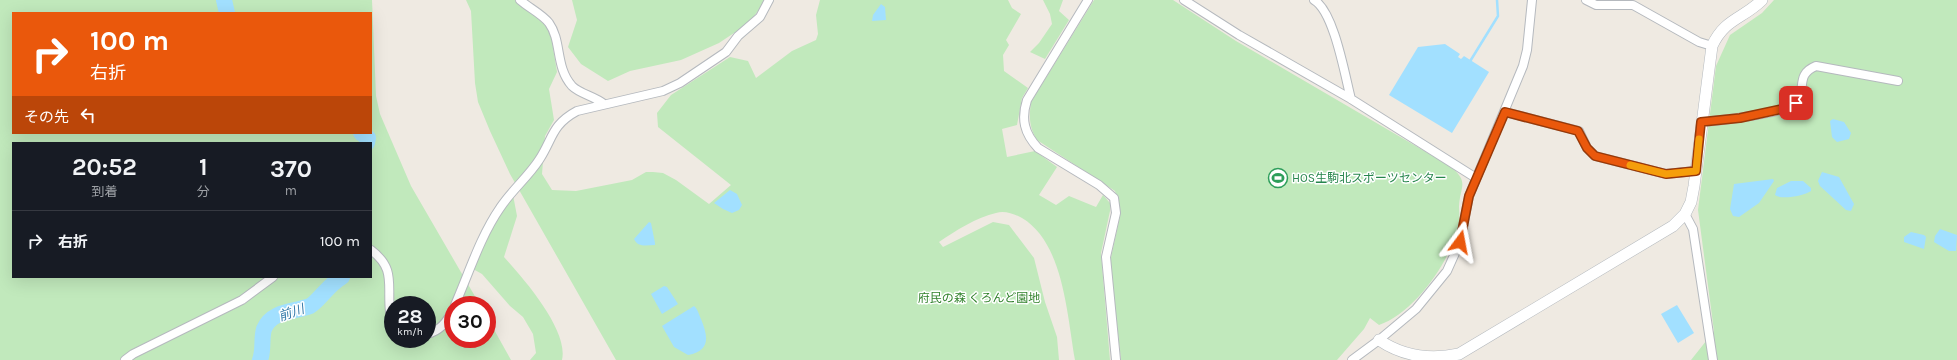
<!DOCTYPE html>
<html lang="ja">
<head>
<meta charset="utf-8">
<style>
  body { margin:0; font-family:Karla,"Noto Sans JP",sans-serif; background:#242831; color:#f1f3f6; height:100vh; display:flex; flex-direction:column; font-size:15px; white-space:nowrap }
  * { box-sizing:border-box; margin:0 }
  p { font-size:13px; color:#9ea1a6 }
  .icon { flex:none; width:22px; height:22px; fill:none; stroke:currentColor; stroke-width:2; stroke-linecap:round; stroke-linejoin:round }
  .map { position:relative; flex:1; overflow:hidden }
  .sheet { position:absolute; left:12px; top:142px; width:360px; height:136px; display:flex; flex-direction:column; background:#171b24; border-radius:0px; box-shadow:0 4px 16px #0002 }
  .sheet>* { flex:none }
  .banner { position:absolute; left:12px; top:12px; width:360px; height:122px; border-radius:0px; box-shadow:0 4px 16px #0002; background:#ea580c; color:#fff; overflow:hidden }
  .speed { position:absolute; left:384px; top:296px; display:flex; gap:8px; font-size:20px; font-weight:700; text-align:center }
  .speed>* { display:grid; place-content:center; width:52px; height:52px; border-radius:50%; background:#171b24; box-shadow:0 4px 16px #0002; line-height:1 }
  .speed small { font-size:10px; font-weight:400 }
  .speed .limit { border:6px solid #d22; background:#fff; color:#111 }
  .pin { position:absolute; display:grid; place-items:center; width:34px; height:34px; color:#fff; margin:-17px; border-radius:8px; box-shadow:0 2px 6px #0006 }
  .me { position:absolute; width:44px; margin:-22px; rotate:13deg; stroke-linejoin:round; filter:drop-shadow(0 0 3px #0008) }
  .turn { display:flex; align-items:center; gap:14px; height:84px; padding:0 12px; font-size:18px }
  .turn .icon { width:52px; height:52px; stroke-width:2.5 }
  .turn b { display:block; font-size:28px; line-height:34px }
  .then { display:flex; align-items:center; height:38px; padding:0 12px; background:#0003; gap:8px; font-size:15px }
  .eta { display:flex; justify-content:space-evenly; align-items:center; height:68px; text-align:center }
  .eta b { font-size:24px; font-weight:700; line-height:28px }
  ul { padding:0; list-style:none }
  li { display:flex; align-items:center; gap:12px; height:60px; padding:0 12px; border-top:1px solid #363941 }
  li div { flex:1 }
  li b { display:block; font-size:15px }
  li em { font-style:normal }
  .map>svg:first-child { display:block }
  .green { fill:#c1e9bc; fill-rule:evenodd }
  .water { fill:#a2e0ff }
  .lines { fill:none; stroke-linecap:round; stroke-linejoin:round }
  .stream { stroke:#a2e0ff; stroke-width:2.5 }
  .river { stroke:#a2e0ff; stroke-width:16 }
  .street-casing { stroke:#b5b9be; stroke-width:10 }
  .secondary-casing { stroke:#b4b9be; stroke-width:12 }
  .street { stroke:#fff; stroke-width:8 }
  .secondary { stroke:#fff; stroke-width:11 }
  .route-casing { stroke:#983908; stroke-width:10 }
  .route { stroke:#ea580c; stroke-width:7 }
  .slow { stroke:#f59e0b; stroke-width:7 }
  .labels { text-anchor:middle; stroke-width:3; stroke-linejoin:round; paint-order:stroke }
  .leisure-label { font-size:12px; fill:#27864d; stroke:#fff; text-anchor:start }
  .park-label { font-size:12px; fill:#31822c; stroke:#fff }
  .water-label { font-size:13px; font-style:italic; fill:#3177a7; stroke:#fff }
</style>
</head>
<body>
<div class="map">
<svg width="1957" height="360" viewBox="0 0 1957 360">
  <rect width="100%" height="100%" fill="#efeae2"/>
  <path class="green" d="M 0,0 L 372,0 L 376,96 L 380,114 L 411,186 L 480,305 L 453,305 L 453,339 L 487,339 L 487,317 L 511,360 L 0,360 ZM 13,13 L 371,13 L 371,133 L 13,133 ZM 13,143 L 371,143 L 371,277 L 13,277 ZM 393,305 L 427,305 L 427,339 L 393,339 Z
    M 466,0 L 516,0 L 526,10 L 544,21 L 551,35 L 557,72 L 549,89 L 554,120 L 545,136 L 542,174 L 552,190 L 576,191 L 632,180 L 646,172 L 653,172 L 663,173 L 676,180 L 709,204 L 731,185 L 658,127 L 657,113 L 671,95 L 730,57 L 748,61 L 756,78 L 792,51 L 816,40 L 818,34 L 816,15 L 820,0 L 1008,0 L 1012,8 L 1021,14 L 1006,40 L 1009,45 L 1003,55 L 1004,71 L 1028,88 L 1022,98 L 1017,125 L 1002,129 L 1007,157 L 1035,151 L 1057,167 L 1039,195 L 1056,205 L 1069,196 L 1096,207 L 1103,195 L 1110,203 L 1110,211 L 1101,253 L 1110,360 L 1075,360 C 1067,316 1064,243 1022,218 C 1015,214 1004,210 996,213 C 977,217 955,231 939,242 L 943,247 L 993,222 L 1009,225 L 1034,258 L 1045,302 L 1057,337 L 1059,360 L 616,360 L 510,174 L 490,131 L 478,102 L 475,83 L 471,11 Z
    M 572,0 L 766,0 L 749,23 L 719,43 L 681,60 L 630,71 L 608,81 L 581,64 L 568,47 L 577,20 Z
    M 1043,0 L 1063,0 L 1059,11 L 1069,20 L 1045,59 L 1030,52 L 1039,43 L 1052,24 L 1050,14 Z
    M 1094,0 L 1173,0 L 1236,41 L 1450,166 C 1470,183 1460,185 1459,207 C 1459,212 1460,217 1459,222 C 1453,258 1415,313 1379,325 L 1370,318 L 1364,329 L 1337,360 L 1121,360 L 1110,262 L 1120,216 L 1119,205 L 1115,191 L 1037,140 C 1029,127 1029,117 1031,102 Z
    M 1774,0 L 1957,0 L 1957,360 L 1691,360 L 1714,331 L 1698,210 L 1716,66 L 1730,35 L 1762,13 Z
    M 513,195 L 517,216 L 504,257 C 523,278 569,330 562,360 L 530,360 L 536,353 L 533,334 L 523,317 L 510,306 L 482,274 L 473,269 L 496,219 Z"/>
  <path class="water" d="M 881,4 L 885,7 L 886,20 L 872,21 L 873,15 Z
    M 1445,44 L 1460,54 L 1458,57 L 1461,59 L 1464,56 L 1489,72 L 1452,133 L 1389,95 L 1418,47 Z
    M 1833,119 L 1844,122 L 1851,133 L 1849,139 L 1837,142 L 1832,137 L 1830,121 Z
    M 1822,172 L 1839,177 L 1854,204 L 1851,211 L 1846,210 L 1820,186 L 1818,181 Z
    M 1773,179 L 1774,181 L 1759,203 L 1739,217 L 1733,216 L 1730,209 L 1734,184 Z
    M 1791,181 L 1803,181 L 1811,188 L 1811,191 C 1803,196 1782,200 1775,195 L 1777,188 Z
    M 730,190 L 737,194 L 742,205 L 739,210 L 732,213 L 723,209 L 714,203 Z
    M 649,222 L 651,223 L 655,243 L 655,245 C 647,245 638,248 634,239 Z
    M 1940,229 L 1957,235 L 1956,251 L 1949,251 L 1934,242 L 1935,236 Z
    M 1911,232 L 1924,235 L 1926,237 L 1924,249 L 1904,242 L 1904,237 Z
    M 664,286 L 667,287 L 678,304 L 662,314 L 651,294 Z
    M 1677,305 L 1694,333 L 1678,343 L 1661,314 Z
    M 694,306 C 698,309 699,315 701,319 C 708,336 711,351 688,355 L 674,347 L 662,326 Z"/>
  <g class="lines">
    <path class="stream" d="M 1469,63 L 1498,16 L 1497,0"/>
    <path class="river" d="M 224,0 L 227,13
      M 361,133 L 368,138 L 367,143
      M 260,360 C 264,350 261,339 264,329 C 272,310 295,312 310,306 C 318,302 329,284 342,277"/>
    <g class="street-casing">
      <path id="street" d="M 520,0 C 529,8 542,14 549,23 C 562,41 555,67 572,86 C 580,94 594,96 604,104
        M 1088,0 L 1027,100 C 1021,119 1024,133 1038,148 L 1099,185 L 1114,198 L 1116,213 L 1106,257 L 1116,360
        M 1184,0 L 1239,35 L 1351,99 L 1476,178
        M 1314,0 C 1334,11 1345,76 1351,99
        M 1586,0 L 1596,5 L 1633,5 L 1699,42 L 1712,46
        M 1505,112 L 1579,131 L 1587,148 L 1595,156 L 1666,174 L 1695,171
        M 1701,122 C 1717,121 1786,113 1795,104 C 1808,90 1794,75 1816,66 L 1898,81
        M 1685,214 L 1693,229 L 1713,360
        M 371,250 C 396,269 387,284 390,312 L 393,316
        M 455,305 C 469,273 480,237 500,208 C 511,191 528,177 539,160 C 553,139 551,125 577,111 L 663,91 L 680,83 L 726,52 L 738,36 L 760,17 L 769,0
        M 427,334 C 440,331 448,321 453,309
        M 125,360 L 133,354 L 242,300 L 273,277
        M 1352,360 L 1379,340 L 1416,309 L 1447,271 L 1460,242 L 1469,196 L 1523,66 L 1527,50 L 1532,0"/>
    </g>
    <g class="secondary-casing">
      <path id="secondary" d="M 1379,340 C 1404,357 1430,360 1459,354 L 1673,226 L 1685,214 L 1691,202 L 1694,186 L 1712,46 C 1725,18 1743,19 1762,0"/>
    </g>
    <use href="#street" class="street"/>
    <use href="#secondary" class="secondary"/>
  </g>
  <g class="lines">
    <g class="route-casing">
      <path id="route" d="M 1460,242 L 1469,196 L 1505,112 L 1578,131 L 1587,148 L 1595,156 L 1666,174 L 1696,171 L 1701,122 L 1740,118 L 1791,107 L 1796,103"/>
    </g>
    <use href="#route" class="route"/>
    <path class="slow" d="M 1630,165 L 1666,174 L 1696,171 L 1699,139"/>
  </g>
  <defs>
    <g id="stadium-ring" transform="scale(1)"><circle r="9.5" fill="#fff" stroke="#2e9e5b" stroke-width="1.5"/><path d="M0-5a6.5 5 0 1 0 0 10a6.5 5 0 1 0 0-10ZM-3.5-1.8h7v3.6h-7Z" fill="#2e9e5b"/></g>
  </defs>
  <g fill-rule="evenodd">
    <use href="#stadium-ring" x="1278" y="178"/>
  </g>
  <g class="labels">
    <g class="leisure-label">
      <text x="1292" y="182">HOS生駒北スポーツセンター</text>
    </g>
    <g class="park-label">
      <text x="979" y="302">府民の森 くろんど園地</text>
    </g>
    <g class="water-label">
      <text transform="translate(291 312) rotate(-19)" y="5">前川</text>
    </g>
  </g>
</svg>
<div class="speed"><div>28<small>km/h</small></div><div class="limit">30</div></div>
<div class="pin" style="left:1796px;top:103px;background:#d93025"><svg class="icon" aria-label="arrive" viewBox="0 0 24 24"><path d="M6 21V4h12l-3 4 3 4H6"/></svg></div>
<svg class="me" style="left:1460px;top:242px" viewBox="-20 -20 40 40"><path d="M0-17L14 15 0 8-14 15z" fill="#ea580c" stroke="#fff" stroke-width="4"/></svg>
<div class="banner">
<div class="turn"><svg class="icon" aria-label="right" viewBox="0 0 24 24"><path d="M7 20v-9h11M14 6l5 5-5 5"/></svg><div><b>100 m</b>右折</div></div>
<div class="then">その先<svg class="icon" aria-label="left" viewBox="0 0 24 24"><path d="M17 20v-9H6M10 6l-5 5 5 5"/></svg></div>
</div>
<section class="sheet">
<div class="eta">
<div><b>20:52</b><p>到着</p></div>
<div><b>1</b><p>分</p></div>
<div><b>370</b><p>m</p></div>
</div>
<ul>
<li><svg class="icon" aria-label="right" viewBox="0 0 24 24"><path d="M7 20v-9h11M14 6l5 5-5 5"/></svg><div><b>右折</b></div><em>100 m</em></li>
</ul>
</section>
</div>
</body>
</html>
